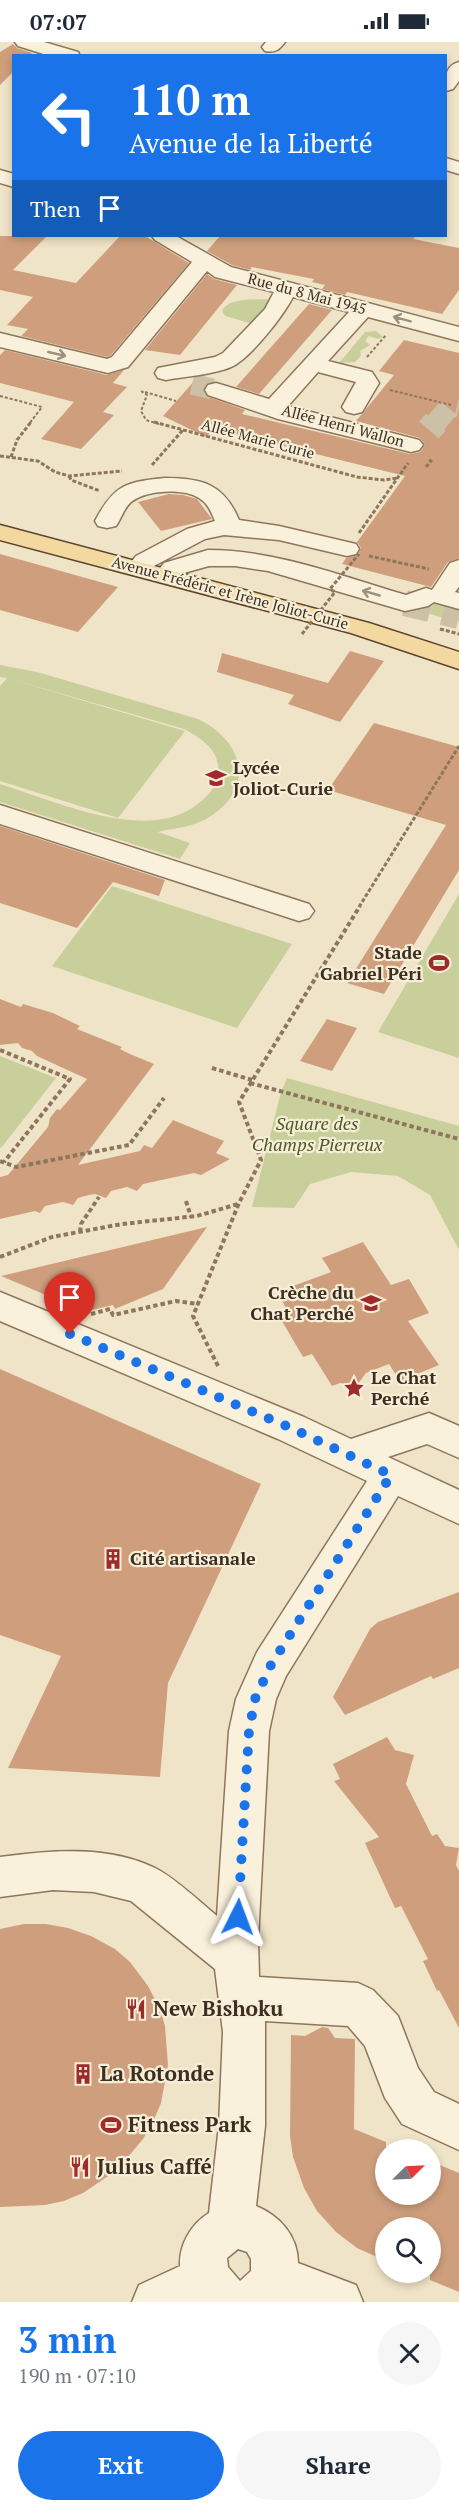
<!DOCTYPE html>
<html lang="en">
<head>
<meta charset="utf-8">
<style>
  body { margin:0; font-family:"PT Serif",serif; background:#f6f6f7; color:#1f2937; height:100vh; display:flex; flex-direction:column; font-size:22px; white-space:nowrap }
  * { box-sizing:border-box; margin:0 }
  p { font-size:20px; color:#747a83 }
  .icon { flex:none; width:33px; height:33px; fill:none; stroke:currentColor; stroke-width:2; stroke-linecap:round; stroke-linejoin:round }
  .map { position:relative; height:2260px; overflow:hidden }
  .sheet { display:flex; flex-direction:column; background:#fff; flex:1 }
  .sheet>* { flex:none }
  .hud { position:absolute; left:12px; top:12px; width:435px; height:183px; border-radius:0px; box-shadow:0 3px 9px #0003; background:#1a73e8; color:#fff; overflow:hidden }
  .needle { width:39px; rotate:66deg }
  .buttons { position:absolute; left:375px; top:2097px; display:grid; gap:12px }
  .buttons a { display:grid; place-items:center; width:66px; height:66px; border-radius:50%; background:#fff; box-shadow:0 3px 9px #0003; font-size:30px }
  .pin { position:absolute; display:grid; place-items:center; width:51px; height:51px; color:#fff; margin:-62px -26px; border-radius:50% 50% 50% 0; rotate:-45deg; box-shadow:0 0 6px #0007 }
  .pin .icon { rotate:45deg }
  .me { position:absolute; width:66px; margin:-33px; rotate:3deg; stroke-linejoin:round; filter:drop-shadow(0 0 4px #0008) }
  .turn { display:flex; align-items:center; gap:21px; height:126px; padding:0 18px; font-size:27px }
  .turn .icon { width:78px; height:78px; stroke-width:2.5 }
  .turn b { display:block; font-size:42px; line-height:51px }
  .then { display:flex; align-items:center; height:57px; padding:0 18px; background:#0003; gap:12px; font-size:22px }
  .round { display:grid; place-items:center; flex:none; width:63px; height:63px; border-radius:32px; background:#f6f6f7 }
  .overview { display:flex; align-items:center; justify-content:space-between; height:102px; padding:0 18px }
  h1 { font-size:36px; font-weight:700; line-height:45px; color:#1a73e8 }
  .action { display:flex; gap:12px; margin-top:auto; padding:12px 18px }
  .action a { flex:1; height:69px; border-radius:36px; background:#1a73e8; color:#fff; font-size:24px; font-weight:700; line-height:69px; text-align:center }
  .action a+a { background:#f6f6f7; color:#1f2937 }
  .status { display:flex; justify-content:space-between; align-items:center; height:42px; padding:0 30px; background:#fff; direction:ltr }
  .status svg { height:16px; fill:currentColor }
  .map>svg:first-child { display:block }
  .green { fill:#c9cf9b }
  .building { fill:#cf9f7d }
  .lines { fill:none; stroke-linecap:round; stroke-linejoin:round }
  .minor-tunnel-far1 { stroke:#ccc0a6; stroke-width:21; stroke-dasharray:21 10; stroke-linecap:butt }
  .minor-tunnel { stroke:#ccc0a6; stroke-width:26; stroke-dasharray:26 13; stroke-linecap:butt }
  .minor-casing { stroke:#8d765c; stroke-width:3 }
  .major-casing { stroke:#5b4430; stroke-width:3 }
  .path-far2 { stroke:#8d765c; stroke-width:2; stroke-dasharray:3 2; stroke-linecap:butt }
  .path-far1 { stroke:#8d765c; stroke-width:3; stroke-dasharray:4 2; stroke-linecap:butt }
  .path { stroke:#8d765c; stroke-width:4; stroke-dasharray:4.5 3; stroke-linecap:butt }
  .minor { fill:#faf1dc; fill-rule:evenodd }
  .major { fill:#f3d9a0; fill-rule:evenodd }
  .path-bridge { stroke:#8d765c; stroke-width:3; stroke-dasharray:4 2; stroke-linecap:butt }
  .oneway { stroke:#9c907e }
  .route { stroke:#1a73e8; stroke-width:10; stroke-dasharray:0 18 }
  .labels { text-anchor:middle; stroke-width:4.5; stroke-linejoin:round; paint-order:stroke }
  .far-street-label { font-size:15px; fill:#3d2e20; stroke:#f7eed8 }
  .poi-label { font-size:18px; font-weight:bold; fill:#3d2e20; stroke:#f7eed8; text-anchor:start }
  .park-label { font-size:18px; font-style:italic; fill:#4d5a26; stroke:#f7eed8 }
  .near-poi-label { font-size:21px; font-weight:bold; fill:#3d2e20; stroke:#f7eed8; text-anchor:start }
</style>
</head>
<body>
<div class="status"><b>07:07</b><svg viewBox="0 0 49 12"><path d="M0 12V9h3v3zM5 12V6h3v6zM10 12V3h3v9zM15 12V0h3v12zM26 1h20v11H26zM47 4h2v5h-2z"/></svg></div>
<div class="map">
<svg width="459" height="2260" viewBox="0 0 459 2260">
  <rect width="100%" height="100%" fill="#f0e4c8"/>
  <path class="green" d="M 271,257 L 256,283 L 225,274 L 222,269 C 228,255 257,258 271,257 Z
    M 376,289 L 383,295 L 378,297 L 369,294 L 365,299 L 370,303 L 360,309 L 361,314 L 355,320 L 339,321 L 365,290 Z
    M 440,554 L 459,559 L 459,580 L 426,571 Z
    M 0,623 L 37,630 L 198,677 C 242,698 257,744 211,774 C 195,785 176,786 158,790 L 190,801 L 180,817 L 0,760 L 0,742 C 56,759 148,803 199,761 C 209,753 216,745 218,731 C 221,709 201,696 184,687 L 7,636 L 185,689 L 118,776 L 0,739 L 0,644 L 7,636 L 0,635 Z
    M 112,844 L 292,902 L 237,986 L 52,924 Z
    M 459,852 L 459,1016 L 378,990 Z
    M 0,1014 L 56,1036 L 1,1106 L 0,1105 Z
    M 287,1036 L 459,1084 L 459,1208 L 430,1153 L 398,1134 L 351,1130 L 310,1142 L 294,1166 L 252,1165 L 281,1050 Z"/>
  <path class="building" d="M 13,2 L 17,6 L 32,11 L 29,14 L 14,14 L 14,29 L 0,43 L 0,10 Z
    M 0,194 L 47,194 L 13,228 L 76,241 L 120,194 L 145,194 L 189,221 L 111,313 L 107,315 L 21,294 L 28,287 L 7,283 L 33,255 L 0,248 Z
    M 220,194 L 416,194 L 413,197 L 459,206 L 459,248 L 442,272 L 347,250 L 345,253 L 322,247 L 325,243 L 312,240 L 314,237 L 252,225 L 250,228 L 232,223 L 207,209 Z
    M 207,232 L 214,237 L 237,243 L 180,313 L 145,308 Z
    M 309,262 L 332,268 L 259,352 L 236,345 Z
    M 404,298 L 459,311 L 459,516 L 448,520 L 431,545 L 342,522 L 346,516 L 358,513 L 361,506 L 357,500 L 405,434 L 214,387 L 206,395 L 163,374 L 197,336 L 213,339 L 207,341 L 203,347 L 206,354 L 245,368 L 242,372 L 410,412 L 420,410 L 425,403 L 420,396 L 356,379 L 394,333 L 379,329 Z
    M 5,308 L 107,333 L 124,328 L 113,341 L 127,345 L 103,370 L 114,373 L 81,407 L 41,397 L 74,360 L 0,341 L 0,313 Z
    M 169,452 L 183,453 L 197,457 L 212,477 L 161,489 L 138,460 Z
    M 0,512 L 118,545 L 78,590 L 0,568 Z
    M 350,609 L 384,619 L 340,680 L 288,662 L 294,653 L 217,630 L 222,611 L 328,641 Z
    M 374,681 L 459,705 L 459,828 L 384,952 L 347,941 L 446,783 L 328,748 Z
    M 0,784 L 165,838 L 159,854 L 113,840 L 77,886 L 0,861 Z
    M 0,957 L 21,965 L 23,962 L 53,971 L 80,984 L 77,987 L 122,1005 L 120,1007 L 130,1012 L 154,1022 L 78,1123 L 140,1109 L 144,1103 L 152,1106 L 173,1078 L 224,1099 L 216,1111 L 230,1117 L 201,1133 L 194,1131 L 143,1142 L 137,1149 L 127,1145 L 111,1149 L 106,1156 L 95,1152 L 89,1153 L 78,1156 L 73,1163 L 63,1160 L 45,1164 L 40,1171 L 35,1169 L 0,1177 L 0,1135 L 8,1133 L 48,1085 L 50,1076 L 57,1067 L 60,1068 L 87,1037 L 37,1014 L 32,1009 L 22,1006 L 18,1001 L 0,1003 Z
    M 327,977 L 357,986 L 332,1029 L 300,1019 Z
    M 207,1185 L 163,1247 L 115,1267 L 113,1263 L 92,1268 L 79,1267 L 1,1234 Z
    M 363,1200 L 391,1243 L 409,1237 L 429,1271 L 408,1279 L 439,1323 L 400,1339 L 389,1322 L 366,1331 L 354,1347 L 340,1341 L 332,1344 L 312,1312 L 303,1315 L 279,1274 L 289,1271 L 277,1250 L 331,1230 L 322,1216 Z
    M 0,1327 L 261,1442 L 168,1641 L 160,1735 L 8,1726 L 61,1614 L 0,1593 Z
    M 459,1550 L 459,1626 L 433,1637 L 431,1634 L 345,1673 L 333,1655 L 370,1587 L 378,1580 Z
    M 387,1695 L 395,1708 L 414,1713 L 406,1742 L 432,1794 L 437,1792 L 445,1804 L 459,1806 L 456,1823 L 459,1829 L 459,1986 L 439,1948 L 437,1949 L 423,1919 L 428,1917 L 401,1864 L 395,1866 L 365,1801 L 379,1795 L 334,1739 L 340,1737 L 333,1722 Z
    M 24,1882 L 46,1882 L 68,1886 L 91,1894 L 115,1907 L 130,1920 L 148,1944 L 160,1967 L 165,1984 L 168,2023 L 161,2061 L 153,2080 L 143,2097 L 117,2128 L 83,2151 L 64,2159 L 45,2163 L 0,2165 L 0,1887 Z
    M 322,1985 L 328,1986 L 335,1996 L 355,1997 L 354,2087 L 386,2100 L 386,2152 L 430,2152 L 430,2119 L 459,2131 L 459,2250 L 430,2238 L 430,2186 L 386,2186 L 386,2219 L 357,2206 L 336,2190 L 317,2169 L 304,2146 L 293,2115 L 290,2094 L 291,1993 L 305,1994 Z"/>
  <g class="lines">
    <path class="minor-tunnel-far1" d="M 192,342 L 216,348
      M 435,382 L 451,363 L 459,365"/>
    <path class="minor-tunnel" d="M 429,388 L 436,380
      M 405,561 L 459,574"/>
    <g class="minor-casing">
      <path id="minor" d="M 15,0 L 44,0 L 78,10 L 80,14 L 50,14 L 18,4 Z
        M 266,0 L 285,0 C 279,8 275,11 265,9 L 262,5 Z
        M 459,20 L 459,39 L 453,47 L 446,49 C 446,36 444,24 459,20 Z
        M 446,116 L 459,120 L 459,132 L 446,128 Z
        M 0,128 L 14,132 L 14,145 L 0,141 Z
        M 152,194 L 176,194 L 231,225 L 459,285 L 459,299 L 368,275 L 328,319 L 372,330 L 379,341 L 362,370 L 354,372 L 346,370 L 342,365 L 356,340 L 318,330 L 288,364 L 419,398 L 423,403 L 419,408 L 411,410 L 278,377 L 208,353 L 205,348 L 208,343 L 216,341 L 269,357 L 349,270 L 293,255 C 283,274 250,317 231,325 C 212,333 187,334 166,338 L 158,336 L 155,331 L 158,326 L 215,315 L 223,311 L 265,267 L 274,250 L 215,235 L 207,229 L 128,325 L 108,331 L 0,305 L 0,291 L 107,317 L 112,315 L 192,220 L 155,198 Z
        M 165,436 C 202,436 224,442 239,478 L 279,484 L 356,502 L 359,507 L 356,512 L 347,514 L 279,498 L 224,493 L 205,497 L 154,524 L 145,527 L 136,524 L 132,519 L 136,514 L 187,487 L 215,479 C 211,470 208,461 199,456 C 183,446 146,448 131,460 C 124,466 121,477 116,484 L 107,486 L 98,484 L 95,479 C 114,443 125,440 165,436 Z
        M 208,508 C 276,508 341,534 406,553 L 426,546 L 432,548 L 450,521 L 459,518 L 459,545 L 455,550 L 459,551 L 459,567 L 434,560 L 428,564 L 405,569 L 268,529 L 235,524 L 209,524 L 173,534 L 164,531 L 160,526 L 164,521 Z
        M 0,763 L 309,862 L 314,869 L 309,876 L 299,879 L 0,782 Z
        M 0,1250 L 304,1375 L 351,1397 L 429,1371 L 459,1384 L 459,1416 L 427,1402 L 388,1415 L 459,1448 L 459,1482 L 398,1454 L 286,1634 L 276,1657 L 269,1689 L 258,1898 L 259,1935 L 358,1941 L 373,1948 L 398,1974 L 418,2026 L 434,2050 L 459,2062 L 459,2108 L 402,2082 L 385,2056 L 365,2004 L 348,1984 L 265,1979 L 265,2084 L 256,2164 C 280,2174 298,2194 298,2221 L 356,2243 L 363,2260 L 132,2260 L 139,2243 L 180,2224 C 179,2203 191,2182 209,2171 L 219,2084 L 223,1990 L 215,1927 L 131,1859 L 94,1850 L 53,1848 L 0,1855 L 0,1815 C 50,1808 108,1803 155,1826 C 175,1836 199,1859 217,1874 L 229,1689 L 236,1657 L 257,1610 L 367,1439 L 278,1397 L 0,1279 ZM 238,2207 L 247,2210 L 251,2217 L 251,2229 L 240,2239 L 228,2225 L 227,2216 Z"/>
    </g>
    <g class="major-casing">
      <path id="major" d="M 0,483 L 369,581 L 459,610 L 459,627 L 351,591 L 0,498 Z"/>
    </g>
    <path class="path-far2" d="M 367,315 L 386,293
      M 390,348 L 451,363
      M 141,349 L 147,353 L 141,369 L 146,378 L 159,382
      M 145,350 L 176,359
      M 0,354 L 42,365 L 29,382"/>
    <path class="path-far1" d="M 154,380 L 357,435 L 384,438 L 398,436
      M 0,414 L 38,419 L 55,430 L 69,434 L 122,429
      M 11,415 L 17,398 L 31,380
      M 152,423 L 183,388
      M 426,425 L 431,419 L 427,418
      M 69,434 L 71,438 L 100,449
      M 359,491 L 408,421
      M 369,514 L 429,527
      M 440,587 L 459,592
      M 359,865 L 459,704"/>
    <path class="path" d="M 0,1008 L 70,1037 L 4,1120
      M 212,1026 L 252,1038
      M 250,1041 L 459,1097
      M 0,1119 L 16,1125 L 129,1103 L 164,1056
      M 186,1159 L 191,1175
      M 80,1190 L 81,1182 L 99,1155
      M 0,1215 L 52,1195 L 122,1182 L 197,1174 L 238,1162
      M 91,1272 L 110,1267 L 113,1273 L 176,1259 L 198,1262
      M 218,1324 L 193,1274 L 239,1161 L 261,1118 L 239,1060 L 360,864"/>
    <use href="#minor" class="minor"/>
    <use href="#major" class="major"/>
    <path class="path-bridge" d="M 302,592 L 335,550 L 330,547 L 359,512"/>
  </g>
  <defs><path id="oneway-shaft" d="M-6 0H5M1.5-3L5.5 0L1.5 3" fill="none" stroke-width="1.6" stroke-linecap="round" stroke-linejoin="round" transform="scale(1.5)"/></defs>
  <g class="oneway">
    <use href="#oneway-shaft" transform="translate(402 277) rotate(-165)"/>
    <use href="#oneway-shaft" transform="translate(57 312) rotate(13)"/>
    <use href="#oneway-shaft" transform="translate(371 551) rotate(-164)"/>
  </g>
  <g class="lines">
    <path class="route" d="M 70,1292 L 291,1386 L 391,1433 L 271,1623 L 255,1657 L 249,1689 L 238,1875"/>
  </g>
  <defs>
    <g id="school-bare" transform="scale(1.62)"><path d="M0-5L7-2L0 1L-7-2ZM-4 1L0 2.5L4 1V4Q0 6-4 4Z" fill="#9e2a2b" stroke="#f7eed8" stroke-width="2.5" paint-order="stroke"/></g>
    <g id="stadium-bare" transform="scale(1.62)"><path d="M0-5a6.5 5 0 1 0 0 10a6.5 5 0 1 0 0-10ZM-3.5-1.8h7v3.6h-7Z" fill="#9e2a2b" stroke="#f7eed8" stroke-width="2.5" paint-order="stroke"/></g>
    <g id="sight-bare" transform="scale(1.62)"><path d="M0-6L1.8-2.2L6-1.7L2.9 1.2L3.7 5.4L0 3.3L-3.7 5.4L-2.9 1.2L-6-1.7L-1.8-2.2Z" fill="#9e2a2b" stroke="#f7eed8" stroke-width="2.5" paint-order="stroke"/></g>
    <g id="building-bare" transform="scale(1.62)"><path d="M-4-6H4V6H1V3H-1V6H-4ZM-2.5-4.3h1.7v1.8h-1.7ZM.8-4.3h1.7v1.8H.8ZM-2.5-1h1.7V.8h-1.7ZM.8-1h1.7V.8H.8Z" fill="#9e2a2b" stroke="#f7eed8" stroke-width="2.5" paint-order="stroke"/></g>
    <g id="restaurant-bare" transform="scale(1.62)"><path d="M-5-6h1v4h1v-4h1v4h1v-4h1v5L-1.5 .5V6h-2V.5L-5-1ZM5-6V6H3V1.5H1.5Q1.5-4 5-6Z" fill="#9e2a2b" stroke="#f7eed8" stroke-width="2.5" paint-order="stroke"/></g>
  </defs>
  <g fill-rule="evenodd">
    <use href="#school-bare" x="216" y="736"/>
    <use href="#stadium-bare" x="439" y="921"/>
    <use href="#school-bare" x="371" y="1261"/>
    <use href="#sight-bare" x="354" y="1346"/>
    <use href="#building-bare" x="113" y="1517"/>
    <use href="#restaurant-bare" x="136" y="1967"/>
    <use href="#building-bare" x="83" y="2032"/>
    <use href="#stadium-bare" x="111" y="2083"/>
    <use href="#restaurant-bare" x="80" y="2125"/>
  </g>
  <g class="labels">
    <g class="far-street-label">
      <text transform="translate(307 252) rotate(15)" y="5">Rue du 8 Mai 1945</text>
      <text transform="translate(343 384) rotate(15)" y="5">Allée Henri Wallon</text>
      <text transform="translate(258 397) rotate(15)" y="5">Allée Marie Curie</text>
      <text transform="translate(230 551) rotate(15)" y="5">Avenue Frédéric et Irène Joliot-Curie</text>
    </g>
    <g class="poi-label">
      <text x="233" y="732">Lycée<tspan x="233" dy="21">Joliot-Curie</tspan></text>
      <text x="422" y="917" text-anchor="end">Stade<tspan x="422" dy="21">Gabriel Péri</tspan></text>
      <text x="354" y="1257" text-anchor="end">Crèche du<tspan x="354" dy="21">Chat Perché</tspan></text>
      <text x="371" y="1342">Le Chat<tspan x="371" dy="21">Perché</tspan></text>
      <text x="130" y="1523">Cité artisanale</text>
    </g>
    <g class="park-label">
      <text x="317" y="1088">Square des<tspan x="317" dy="21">Champs Pierreux</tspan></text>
    </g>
    <g class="near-poi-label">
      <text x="153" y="1974">New Bishoku</text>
      <text x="100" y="2039">La Rotonde</text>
      <text x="128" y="2090">Fitness Park</text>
      <text x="97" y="2132">Julius Caffé</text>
    </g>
  </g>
</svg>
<div class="buttons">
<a><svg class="needle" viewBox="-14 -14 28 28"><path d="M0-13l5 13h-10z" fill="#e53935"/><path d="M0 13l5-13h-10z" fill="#747a83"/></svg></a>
<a><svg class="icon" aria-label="search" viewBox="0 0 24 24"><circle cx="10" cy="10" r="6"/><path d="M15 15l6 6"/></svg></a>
</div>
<div class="pin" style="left:70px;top:1292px;background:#d93025"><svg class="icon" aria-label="arrive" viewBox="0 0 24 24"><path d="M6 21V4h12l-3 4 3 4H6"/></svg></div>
<svg class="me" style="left:238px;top:1875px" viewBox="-20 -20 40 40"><path d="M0-17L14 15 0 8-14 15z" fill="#1a73e8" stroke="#fff" stroke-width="4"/></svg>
<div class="hud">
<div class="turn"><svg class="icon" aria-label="left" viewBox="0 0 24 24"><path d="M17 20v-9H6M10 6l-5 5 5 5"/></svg><div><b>110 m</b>Avenue de la Liberté</div></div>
<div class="then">Then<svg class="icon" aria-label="arrive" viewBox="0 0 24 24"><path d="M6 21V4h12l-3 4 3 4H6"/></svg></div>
</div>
</div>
<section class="sheet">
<div class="overview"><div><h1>3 min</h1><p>190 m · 07:10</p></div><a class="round"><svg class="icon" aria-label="close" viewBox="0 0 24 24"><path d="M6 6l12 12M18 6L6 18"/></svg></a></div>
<div class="action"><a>Exit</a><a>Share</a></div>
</section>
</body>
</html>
